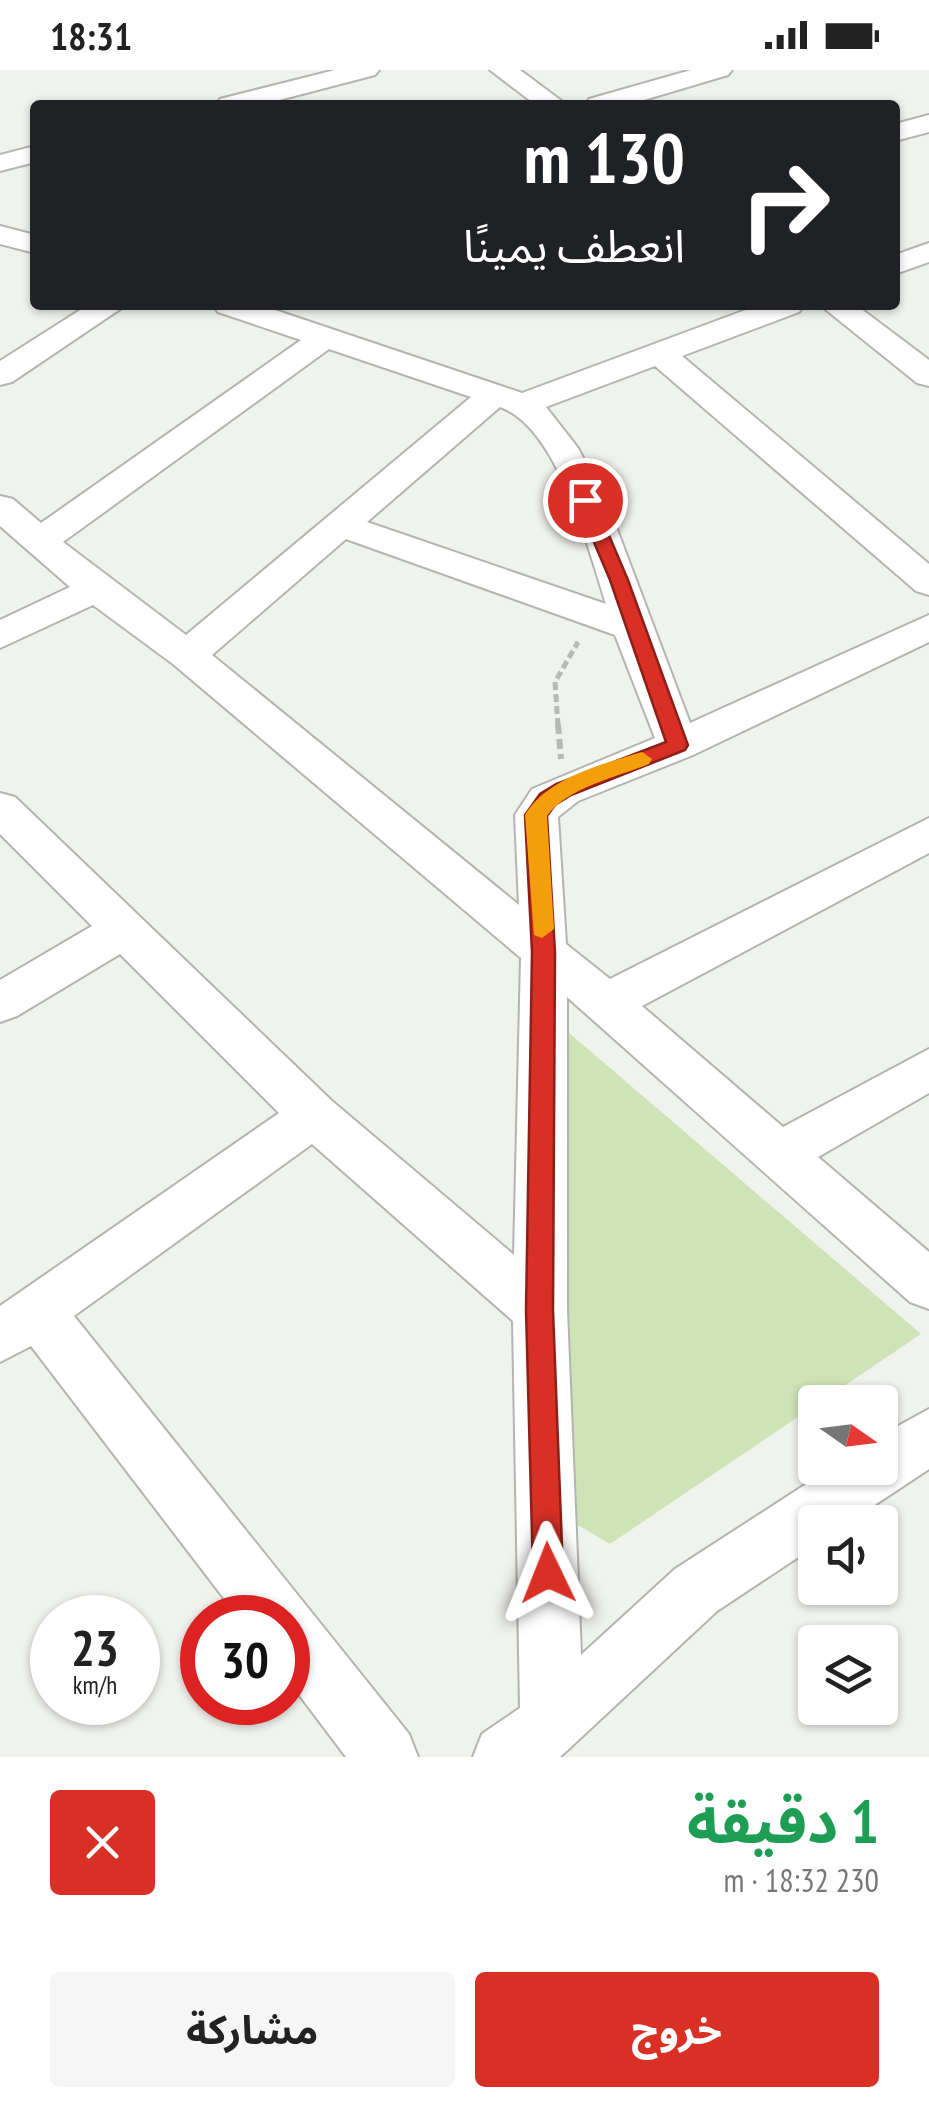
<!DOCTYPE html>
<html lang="ar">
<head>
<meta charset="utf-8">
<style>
  body { margin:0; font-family:"PT Sans Narrow","Noto Sans Arabic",sans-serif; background:#f6f6f6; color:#222; direction:rtl; height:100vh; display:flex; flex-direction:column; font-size:38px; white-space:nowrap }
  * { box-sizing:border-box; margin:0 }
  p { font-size:32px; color:#767676 }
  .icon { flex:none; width:55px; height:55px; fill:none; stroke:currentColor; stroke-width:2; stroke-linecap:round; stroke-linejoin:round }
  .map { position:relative; height:1687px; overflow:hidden; direction:ltr }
  .sheet { display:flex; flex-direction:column; background:#fff; flex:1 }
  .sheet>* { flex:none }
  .hud { position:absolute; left:30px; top:30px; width:870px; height:210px; border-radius:10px; box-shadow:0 2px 8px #0004; direction:rtl; background:#202124; color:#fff; overflow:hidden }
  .needle { width:65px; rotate:104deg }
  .fabs { position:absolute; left:798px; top:1315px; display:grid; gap:20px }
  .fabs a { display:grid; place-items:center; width:100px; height:100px; border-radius:10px; background:#fff; box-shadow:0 2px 8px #0004; font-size:50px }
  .speed { position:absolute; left:30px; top:1525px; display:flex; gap:20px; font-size:50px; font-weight:700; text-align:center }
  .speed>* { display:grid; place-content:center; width:130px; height:130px; border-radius:50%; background:#fff; box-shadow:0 2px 8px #0004; line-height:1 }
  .speed small { font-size:25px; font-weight:400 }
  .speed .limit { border:15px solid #d22; background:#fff; color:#111 }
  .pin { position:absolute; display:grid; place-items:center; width:85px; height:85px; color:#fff; margin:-42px; border:5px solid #fff; border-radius:50%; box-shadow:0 2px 10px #0007 }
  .me { position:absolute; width:110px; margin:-55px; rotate:358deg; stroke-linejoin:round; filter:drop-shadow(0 0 8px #0008) }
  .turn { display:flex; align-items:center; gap:35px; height:210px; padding:0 50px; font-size:45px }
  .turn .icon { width:130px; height:130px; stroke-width:2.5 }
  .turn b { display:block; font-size:70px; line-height:85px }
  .round { display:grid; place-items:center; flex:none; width:105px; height:105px; border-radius:10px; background:#f6f6f6 }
  .overview { display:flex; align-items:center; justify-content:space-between; height:170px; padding:0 50px }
  h1 { font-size:60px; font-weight:700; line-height:75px; color:#1e9e55 }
  .cta { display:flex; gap:20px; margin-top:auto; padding:20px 50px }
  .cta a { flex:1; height:115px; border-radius:10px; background:#d93025; color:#fff; font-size:40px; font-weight:700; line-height:115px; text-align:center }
  .cta a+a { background:#f6f6f6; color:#222 }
  .status { display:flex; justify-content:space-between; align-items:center; height:70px; padding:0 50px; background:#fff; direction:ltr }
  .status svg { height:28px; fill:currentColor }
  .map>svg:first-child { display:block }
  .green { fill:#cee3b6 }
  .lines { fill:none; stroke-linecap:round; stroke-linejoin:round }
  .minor-casing { stroke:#b3b5b1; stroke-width:4 }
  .path-far1 { stroke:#b7b9b5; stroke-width:5; stroke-dasharray:8 4; stroke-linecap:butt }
  .path { stroke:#b7b9b5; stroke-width:6; stroke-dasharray:10 5; stroke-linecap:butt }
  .minor { fill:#fff; fill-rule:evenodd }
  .route { fill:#d93025; stroke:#8d1f18; stroke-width:2.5 }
  .slow { fill:#f59e0b }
</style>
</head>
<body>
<div class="status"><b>18:31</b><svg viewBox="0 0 49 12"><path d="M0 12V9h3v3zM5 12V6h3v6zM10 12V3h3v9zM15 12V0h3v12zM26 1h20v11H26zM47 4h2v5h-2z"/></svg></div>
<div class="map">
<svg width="929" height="1687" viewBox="0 0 929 1687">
  <rect width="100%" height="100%" fill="#f0f2ee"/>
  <path class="green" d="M 561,956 L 921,1264 L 610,1474 L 561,1445 Z"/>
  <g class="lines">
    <g class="minor-casing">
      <path id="minor" d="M 335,0 L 379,0 L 375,5 L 260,35 L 216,35 L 220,29 Z
        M 490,0 L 520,0 L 567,35 L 536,35 Z
        M 691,0 L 732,0 L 728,5 L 627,35 L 585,35 L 589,29 Z
        M 929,45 L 929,62 L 895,71 L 895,54 Z
        M 35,76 L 35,92 L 0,101 L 0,85 Z
        M 0,156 L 35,165 L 35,183 L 0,174 Z
        M 929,173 L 929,192 L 895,204 L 895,185 Z
        M 88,235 L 126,235 L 12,312 L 0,315 L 0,291 Z
        M 213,235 L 260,235 L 522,323 L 759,235 L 804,235 L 799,242 L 682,286 L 929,494 L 929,525 L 916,521 L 655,296 L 546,337 L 578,378 L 609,438 L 690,653 L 929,545 L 929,572 L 693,685 L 578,731 L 558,747 L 566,874 L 610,909 L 929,748 L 929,783 L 642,936 L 783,1057 L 929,979 L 929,1023 L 818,1087 L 929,1182 L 929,1239 L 910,1232 L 567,927 L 567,1240 L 581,1585 L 675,1499 L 831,1398 L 880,1398 L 880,1366 L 929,1339 L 929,1399 L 849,1452 L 815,1452 L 815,1476 L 717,1541 L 560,1687 L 473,1687 L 482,1664 L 520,1638 L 513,1251 L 312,1074 L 74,1246 L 409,1664 L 418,1687 L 346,1687 L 288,1610 L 288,1548 L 239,1548 L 31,1276 L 0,1292 L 0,1236 L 279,1043 L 120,884 L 17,946 L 0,952 L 0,910 L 92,856 L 0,764 L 0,723 L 15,727 L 332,1031 L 514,1185 L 521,888 L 173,594 L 93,535 L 0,578 L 0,550 L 70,517 L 0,456 L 0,426 L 13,429 L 41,453 L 301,270 L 218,242 ZM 329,279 L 471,327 L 186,565 L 63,472 ZM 500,337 C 558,357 589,481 606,534 L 367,452 ZM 346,469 L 615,565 L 655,668 L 532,719 L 515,745 L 519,835 L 212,585 Z
        M 820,235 L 856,235 L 929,290 L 929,316 L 917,313 Z"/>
    </g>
    <path class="path-far1" d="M 558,656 L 555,612 L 578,572"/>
    <path class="path" d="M 558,654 L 561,689"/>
    <use href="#minor" class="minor"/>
  </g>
  <path class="route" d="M 585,425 L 594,430 L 628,510 L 688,675 L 685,680 L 571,725 L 555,735 L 547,746 L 555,882 L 553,1240 L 563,1503 L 558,1514 L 548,1518 L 537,1514 L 533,1503 L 526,1240 L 532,882 L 525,745 L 540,724 L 556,714 L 666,672 L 610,510 L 576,430 Z"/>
  <path class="slow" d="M 642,682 L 652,689 L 649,694 C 617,707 568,717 547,746 L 554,859 L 542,868 L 534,865 L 525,745 C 547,708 602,694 642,682 Z"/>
</svg>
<div class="fabs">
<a><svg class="needle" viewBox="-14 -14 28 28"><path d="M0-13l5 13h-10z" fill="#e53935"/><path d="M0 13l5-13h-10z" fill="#767676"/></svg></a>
<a><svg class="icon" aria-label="sound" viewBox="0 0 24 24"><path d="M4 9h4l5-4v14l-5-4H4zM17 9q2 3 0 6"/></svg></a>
<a><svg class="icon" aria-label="layers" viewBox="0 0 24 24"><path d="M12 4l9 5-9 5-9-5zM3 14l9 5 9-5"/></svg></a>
</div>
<div class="speed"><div>23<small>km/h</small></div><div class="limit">30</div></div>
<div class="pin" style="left:585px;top:430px;background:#d93025"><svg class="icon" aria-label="arrive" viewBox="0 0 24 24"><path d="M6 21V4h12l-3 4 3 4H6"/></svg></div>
<svg class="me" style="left:548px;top:1503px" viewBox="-20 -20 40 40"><path d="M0-17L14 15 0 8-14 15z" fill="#d93025" stroke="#fff" stroke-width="4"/></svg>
<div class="hud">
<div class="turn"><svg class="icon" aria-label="right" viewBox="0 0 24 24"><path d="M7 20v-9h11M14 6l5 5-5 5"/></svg><div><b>130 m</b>انعطف يمينًا</div></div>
</div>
</div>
<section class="sheet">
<div class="overview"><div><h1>1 دقيقة</h1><p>230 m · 18:32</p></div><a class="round" style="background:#d93025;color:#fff"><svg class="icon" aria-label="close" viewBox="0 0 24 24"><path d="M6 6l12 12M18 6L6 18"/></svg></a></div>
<div class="cta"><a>خروج</a><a>مشاركة</a></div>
</section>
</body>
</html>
